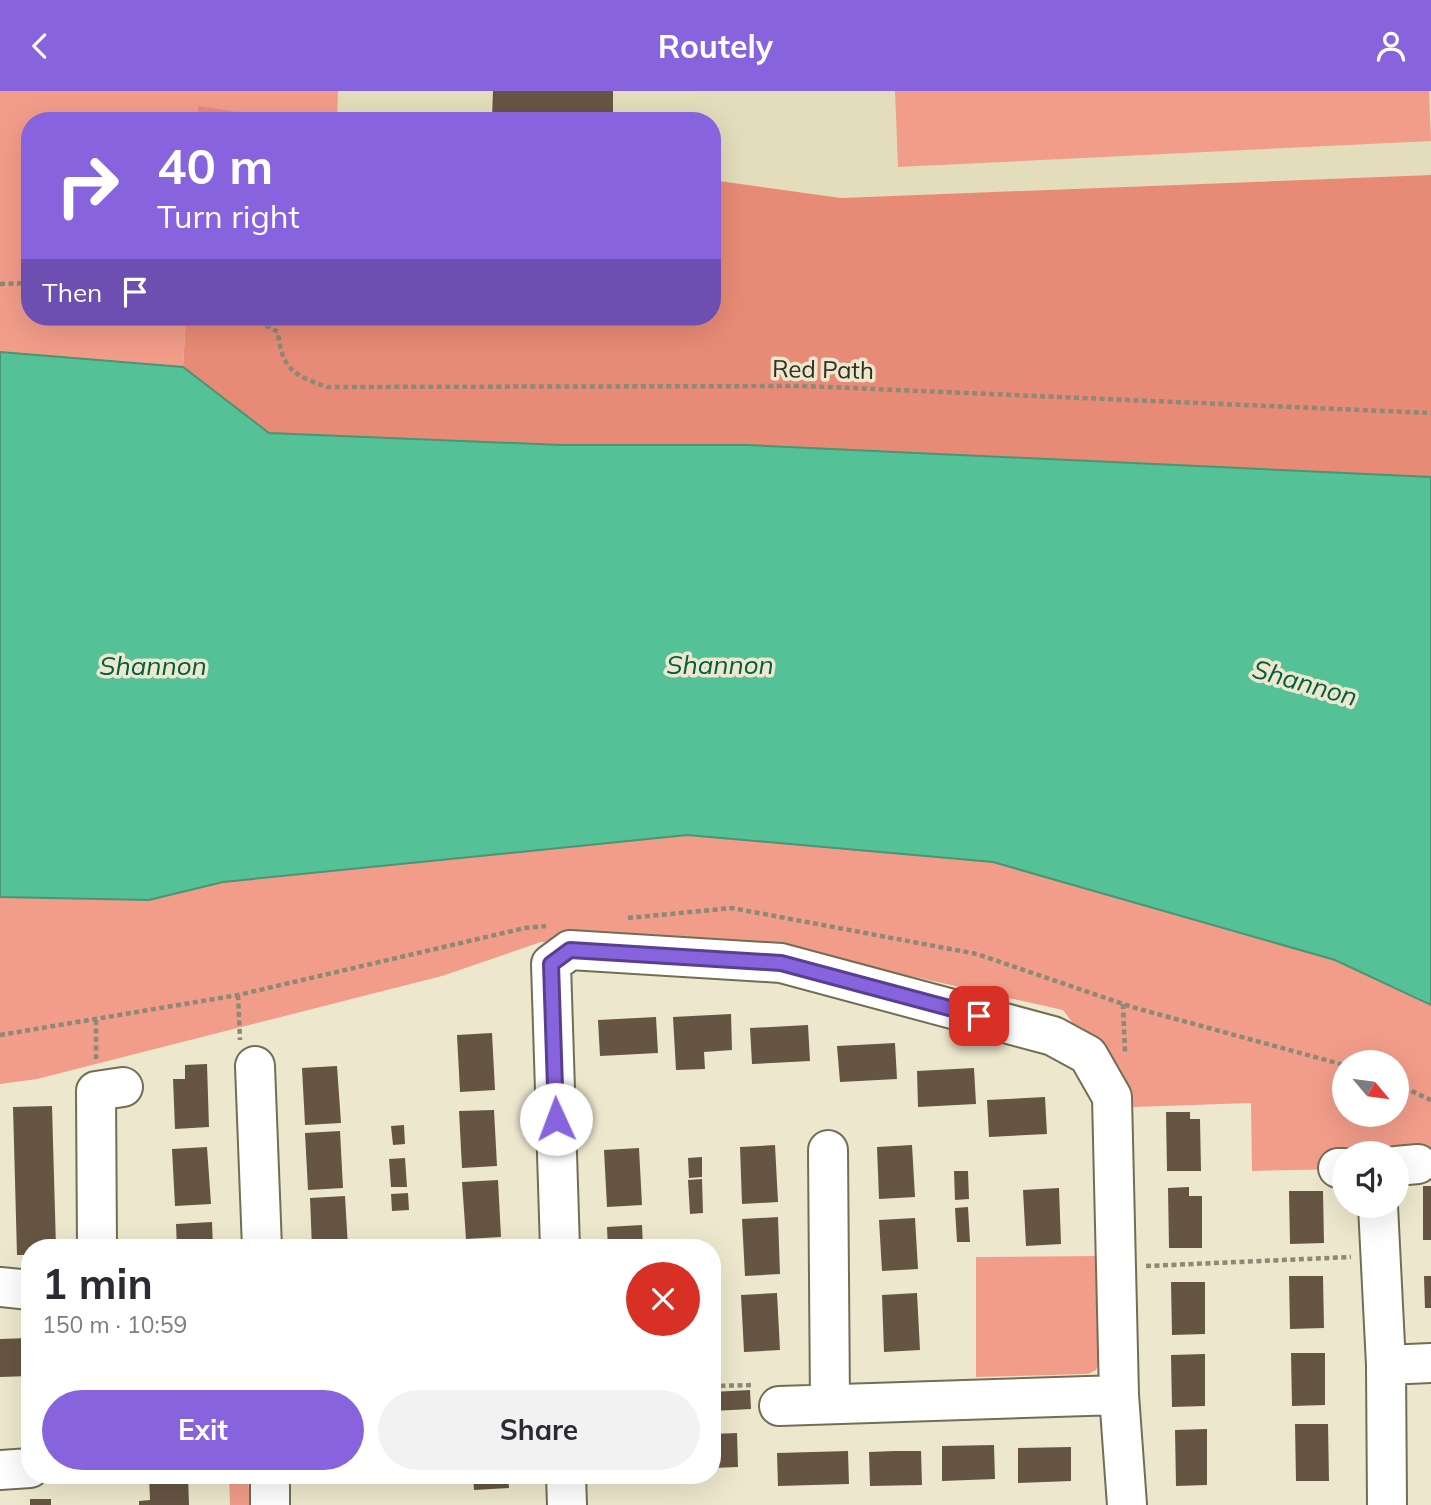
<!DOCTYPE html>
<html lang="en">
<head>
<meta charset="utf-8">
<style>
  body { margin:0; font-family:Mulish,sans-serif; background:#f2f2f3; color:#2b2b33; height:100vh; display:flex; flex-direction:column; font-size:26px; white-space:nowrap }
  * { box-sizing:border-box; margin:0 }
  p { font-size:23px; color:#7c7c81 }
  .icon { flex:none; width:38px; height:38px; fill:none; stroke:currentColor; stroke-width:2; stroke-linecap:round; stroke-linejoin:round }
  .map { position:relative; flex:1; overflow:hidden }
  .details { position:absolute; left:21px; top:1148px; width:700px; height:245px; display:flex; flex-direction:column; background:#fff; border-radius:28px; box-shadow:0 7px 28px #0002 }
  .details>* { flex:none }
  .hud { position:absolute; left:21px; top:21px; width:700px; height:214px; border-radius:28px; box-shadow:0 7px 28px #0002; background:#8863de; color:#fff; overflow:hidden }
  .needle { width:46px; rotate:119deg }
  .fabs { position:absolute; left:1332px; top:959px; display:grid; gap:14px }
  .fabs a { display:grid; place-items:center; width:77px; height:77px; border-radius:50%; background:#fff; box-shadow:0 7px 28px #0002; font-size:35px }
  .pin { position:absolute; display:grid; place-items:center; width:60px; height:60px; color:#fff; margin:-30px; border-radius:14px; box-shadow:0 4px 10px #0006 }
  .me { position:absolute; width:77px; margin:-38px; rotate:358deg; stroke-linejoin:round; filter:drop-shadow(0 0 5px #0008) }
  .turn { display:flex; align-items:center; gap:24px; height:147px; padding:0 21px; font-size:32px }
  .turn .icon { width:91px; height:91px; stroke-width:2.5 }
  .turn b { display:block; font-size:49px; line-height:60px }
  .then { display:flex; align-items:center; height:66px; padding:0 21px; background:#0003; gap:14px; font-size:26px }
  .round { display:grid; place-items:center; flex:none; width:74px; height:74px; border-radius:37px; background:#f2f2f3 }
  .summary { display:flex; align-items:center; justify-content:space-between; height:119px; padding:0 21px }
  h1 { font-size:42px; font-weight:700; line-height:52px }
  .primary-button { display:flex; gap:14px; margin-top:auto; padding:14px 21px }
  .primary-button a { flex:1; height:80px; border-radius:42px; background:#8863de; color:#fff; font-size:28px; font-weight:700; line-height:80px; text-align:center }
  .primary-button a+a { background:#f2f2f3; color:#2b2b33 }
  header { display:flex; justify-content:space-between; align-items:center; height:91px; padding:0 21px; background:#8863de; color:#fff; font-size:32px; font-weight:700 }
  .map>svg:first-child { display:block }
  .built { fill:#e3ddbb }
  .green { fill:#f29d8a; fill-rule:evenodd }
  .forest { fill:#e88b76 }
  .water { fill:#54c197; stroke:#499574; stroke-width:2 }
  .building { fill:#675543 }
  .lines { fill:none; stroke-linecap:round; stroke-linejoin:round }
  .minor-casing { stroke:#726e55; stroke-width:42 }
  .path { stroke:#8c8976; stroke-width:4.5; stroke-dasharray:5 3.5; stroke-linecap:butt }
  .minor { stroke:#fff; stroke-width:38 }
  .route-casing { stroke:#584090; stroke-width:18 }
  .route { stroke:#8863de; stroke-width:12 }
  .labels { text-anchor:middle; stroke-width:7; stroke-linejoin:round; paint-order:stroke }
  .street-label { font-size:24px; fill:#302e23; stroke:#ede8cd }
  .water-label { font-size:26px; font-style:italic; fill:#015e43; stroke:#ede8cd }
</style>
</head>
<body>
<header><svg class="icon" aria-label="back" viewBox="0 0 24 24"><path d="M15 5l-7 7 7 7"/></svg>Routely<svg class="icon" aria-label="person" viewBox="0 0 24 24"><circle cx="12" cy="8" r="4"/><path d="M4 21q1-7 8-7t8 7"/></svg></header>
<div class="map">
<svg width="1431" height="1414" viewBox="0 0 1431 1414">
  <rect width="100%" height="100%" fill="#ede8cd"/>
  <path class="built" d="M 196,0 L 1431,0 L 1431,84 L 841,107 L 712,89 L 712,30 L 298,30 Z"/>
  <path class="green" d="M 0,0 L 338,0 L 337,30 L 298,30 L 198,16 L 198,30 L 30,30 L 30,226 L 186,226 L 183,276 L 0,261 Z
    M 895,0 L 1429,0 L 1431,50 L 898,76 Z
    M 687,744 L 993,771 L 1335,869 L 1431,914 L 1431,1076 L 1396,1062 L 1344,1062 L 1344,1078 L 1252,1080 L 1251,1012 L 1134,1016 L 1063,919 L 794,859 L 673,848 L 541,851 L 442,885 L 37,988 L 0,993 L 0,806 L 149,809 L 223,791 ZM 1344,971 L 1396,971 L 1396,1024 L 1344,1024 Z
    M 1098,1165 L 1099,1272 L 1096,1279 L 1088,1283 L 976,1286 L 976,1166 Z
    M 229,1384 L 248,1384 L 250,1414 L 230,1414 Z"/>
  <path class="forest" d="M 198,15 L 298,30 L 198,30 Z
    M 1431,84 L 1431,386 L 747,354 L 561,354 L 269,342 L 183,276 L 186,226 L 712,226 L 712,89 L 841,107 Z"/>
  <path class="water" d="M 0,261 L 183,276 L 269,342 L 561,354 L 747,354 L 1431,386 L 1431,914 L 1335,869 L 993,771 L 687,744 L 223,791 L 149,809 L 0,806 Z"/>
  <path class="building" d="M 493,0 L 613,0 L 613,30 L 492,27 Z
    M 731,923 L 732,959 L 704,961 L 705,978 L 676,979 L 673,926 Z
    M 656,926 L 658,962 L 600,965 L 598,929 Z
    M 808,934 L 810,970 L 752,973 L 750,937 Z
    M 492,942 L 495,999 L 460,1001 L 457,944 Z
    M 895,952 L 897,988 L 840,991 L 837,955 Z
    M 207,973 L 209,1036 L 175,1038 L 173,988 L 185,988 L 185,974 Z
    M 337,975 L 341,1032 L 305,1034 L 302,977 Z
    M 974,977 L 976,1013 L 918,1016 L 917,980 Z
    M 1045,1006 L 1047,1043 L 989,1046 L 987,1009 Z
    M 52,1015 L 56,1157 L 30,1157 L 30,1164 L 17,1164 L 13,1016 Z
    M 494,1019 L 497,1075 L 462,1077 L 459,1020 Z
    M 1166,1021 L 1190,1021 L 1190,1028 L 1200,1028 L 1201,1080 L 1167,1080 Z
    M 404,1034 L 405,1053 L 393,1054 L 391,1035 Z
    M 340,1040 L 343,1097 L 308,1099 L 305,1042 Z
    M 775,1054 L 778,1111 L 742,1113 L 740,1056 Z
    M 912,1054 L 915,1106 L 879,1108 L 877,1056 Z
    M 207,1056 L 211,1113 L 175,1115 L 172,1058 Z
    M 639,1057 L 642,1114 L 607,1116 L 604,1059 Z
    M 702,1066 L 702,1086 L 689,1087 L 688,1067 Z
    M 405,1067 L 407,1096 L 391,1096 L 389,1068 Z
    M 954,1080 L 968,1080 L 969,1108 L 955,1109 Z
    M 702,1088 L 703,1122 L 690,1123 L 688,1089 Z
    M 498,1089 L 501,1146 L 466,1148 L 462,1091 Z
    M 1423,1095 L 1431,1095 L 1431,1149 L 1423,1149 Z
    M 1189,1096 L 1189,1105 L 1202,1105 L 1202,1157 L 1169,1157 L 1168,1097 Z
    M 1059,1097 L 1061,1153 L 1026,1155 L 1023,1099 Z
    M 1289,1100 L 1323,1100 L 1324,1152 L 1290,1153 Z
    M 408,1102 L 409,1119 L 392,1120 L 391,1103 Z
    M 345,1105 L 348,1157 L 312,1157 L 310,1107 Z
    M 968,1116 L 970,1151 L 957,1151 L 955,1117 Z
    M 778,1126 L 780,1183 L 745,1185 L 742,1128 Z
    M 915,1127 L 918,1178 L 882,1180 L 879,1129 Z
    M 212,1131 L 213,1157 L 177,1157 L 176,1133 Z
    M 642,1134 L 643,1157 L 608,1157 L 607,1136 Z
    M 1289,1185 L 1323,1185 L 1324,1237 L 1290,1238 Z
    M 1424,1185 L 1431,1185 L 1431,1217 L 1425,1217 Z
    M 1171,1191 L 1205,1191 L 1205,1243 L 1172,1244 Z
    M 777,1202 L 780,1259 L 744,1261 L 741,1204 Z
    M 917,1202 L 920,1259 L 884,1261 L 882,1204 Z
    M 30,1247 L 30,1285 L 0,1286 L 0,1248 Z
    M 1291,1262 L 1325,1262 L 1325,1314 L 1292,1315 Z
    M 1205,1263 L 1205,1315 L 1172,1316 L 1171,1264 Z
    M 750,1299 L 751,1318 L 712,1320 L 712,1301 Z
    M 1295,1333 L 1328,1333 L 1329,1390 L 1296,1390 Z
    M 1207,1338 L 1207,1394 L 1176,1395 L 1175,1339 Z
    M 737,1342 L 738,1376 L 712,1377 L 712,1343 Z
    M 994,1354 L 995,1388 L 942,1390 L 942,1355 Z
    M 1071,1356 L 1071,1390 L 1018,1392 L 1018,1357 Z
    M 848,1360 L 849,1393 L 778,1395 L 777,1362 Z
    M 895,1360 L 921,1360 L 922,1394 L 870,1395 L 869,1361 Z
    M 149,1384 L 188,1384 L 189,1414 L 139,1414 L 139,1410 L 150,1409 Z
    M 473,1384 L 508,1384 L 509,1397 L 474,1399 Z
    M 30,1408 L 51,1408 L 51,1414 L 30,1414 Z"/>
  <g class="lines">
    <g class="minor-casing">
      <path id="minor" d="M 255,975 L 262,1157
        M 828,1059 L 830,1313
        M 1396,1075 L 1418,1073
        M 1338,1077 L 1344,1077
        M 1378,1115 L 1386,1274
        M 97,1157 L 96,1000 L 123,996
        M 560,1157 L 551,873 L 570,859 L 781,872 L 1053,945 L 1088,964 L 1112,1006 L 1119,1304 L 1127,1414
        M 0,1196 L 30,1199
        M 779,1315 L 1119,1304
        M 0,1379 L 30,1377
        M 270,1384 L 270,1414
        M 566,1384 L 567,1414
        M 1387,1414 L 1386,1274 L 1431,1272"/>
    </g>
    <path class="path" d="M 0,193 L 30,192
      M 251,226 L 278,241 C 282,278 293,284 327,296 L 804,295 L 1431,322
      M 628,827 L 732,817 L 977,863 L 1132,916 L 1344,974
      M 238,904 L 240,949
      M 1123,913 L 1125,961
      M 96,929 L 96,970
      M 0,944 L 238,904 L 525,837 L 546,835
      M 1396,993 L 1431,1009
      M 1146,1175 L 1351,1166
      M 712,1295 L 753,1294"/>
    <use href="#minor" class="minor"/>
  </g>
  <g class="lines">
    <g class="route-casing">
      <path id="route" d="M 556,1028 L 551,873 L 570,859 L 781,872 L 979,925"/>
    </g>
    <use href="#route" class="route"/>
  </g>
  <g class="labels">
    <g class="street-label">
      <text transform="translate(823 279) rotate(1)" y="8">Red Path</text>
    </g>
    <g class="water-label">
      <text x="720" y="583">Shannon</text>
      <text x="153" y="584">Shannon</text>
      <text transform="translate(1305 592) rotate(16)" y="9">Shannon</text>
    </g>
  </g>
</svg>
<div class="fabs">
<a><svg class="needle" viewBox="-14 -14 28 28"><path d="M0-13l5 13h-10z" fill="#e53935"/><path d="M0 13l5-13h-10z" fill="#7c7c81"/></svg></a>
<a><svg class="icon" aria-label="sound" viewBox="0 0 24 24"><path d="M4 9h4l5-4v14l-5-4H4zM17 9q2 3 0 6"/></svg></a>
</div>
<div class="pin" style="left:979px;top:925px;background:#d93025"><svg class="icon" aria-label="arrive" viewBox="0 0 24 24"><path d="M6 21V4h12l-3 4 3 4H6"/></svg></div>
<svg class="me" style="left:556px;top:1028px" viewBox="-20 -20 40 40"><circle r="19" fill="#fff"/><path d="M0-13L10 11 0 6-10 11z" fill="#8863de"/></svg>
<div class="hud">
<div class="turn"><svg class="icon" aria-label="right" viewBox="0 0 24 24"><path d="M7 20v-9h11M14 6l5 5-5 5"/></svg><div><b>40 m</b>Turn right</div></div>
<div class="then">Then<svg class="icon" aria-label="arrive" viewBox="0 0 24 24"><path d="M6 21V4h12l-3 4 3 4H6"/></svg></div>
</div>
<section class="details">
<div class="summary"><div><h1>1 min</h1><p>150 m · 10:59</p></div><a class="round" style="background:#d93025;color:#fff"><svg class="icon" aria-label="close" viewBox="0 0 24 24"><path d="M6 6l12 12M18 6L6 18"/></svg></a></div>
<div class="primary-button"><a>Exit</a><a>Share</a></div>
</section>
</div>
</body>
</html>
